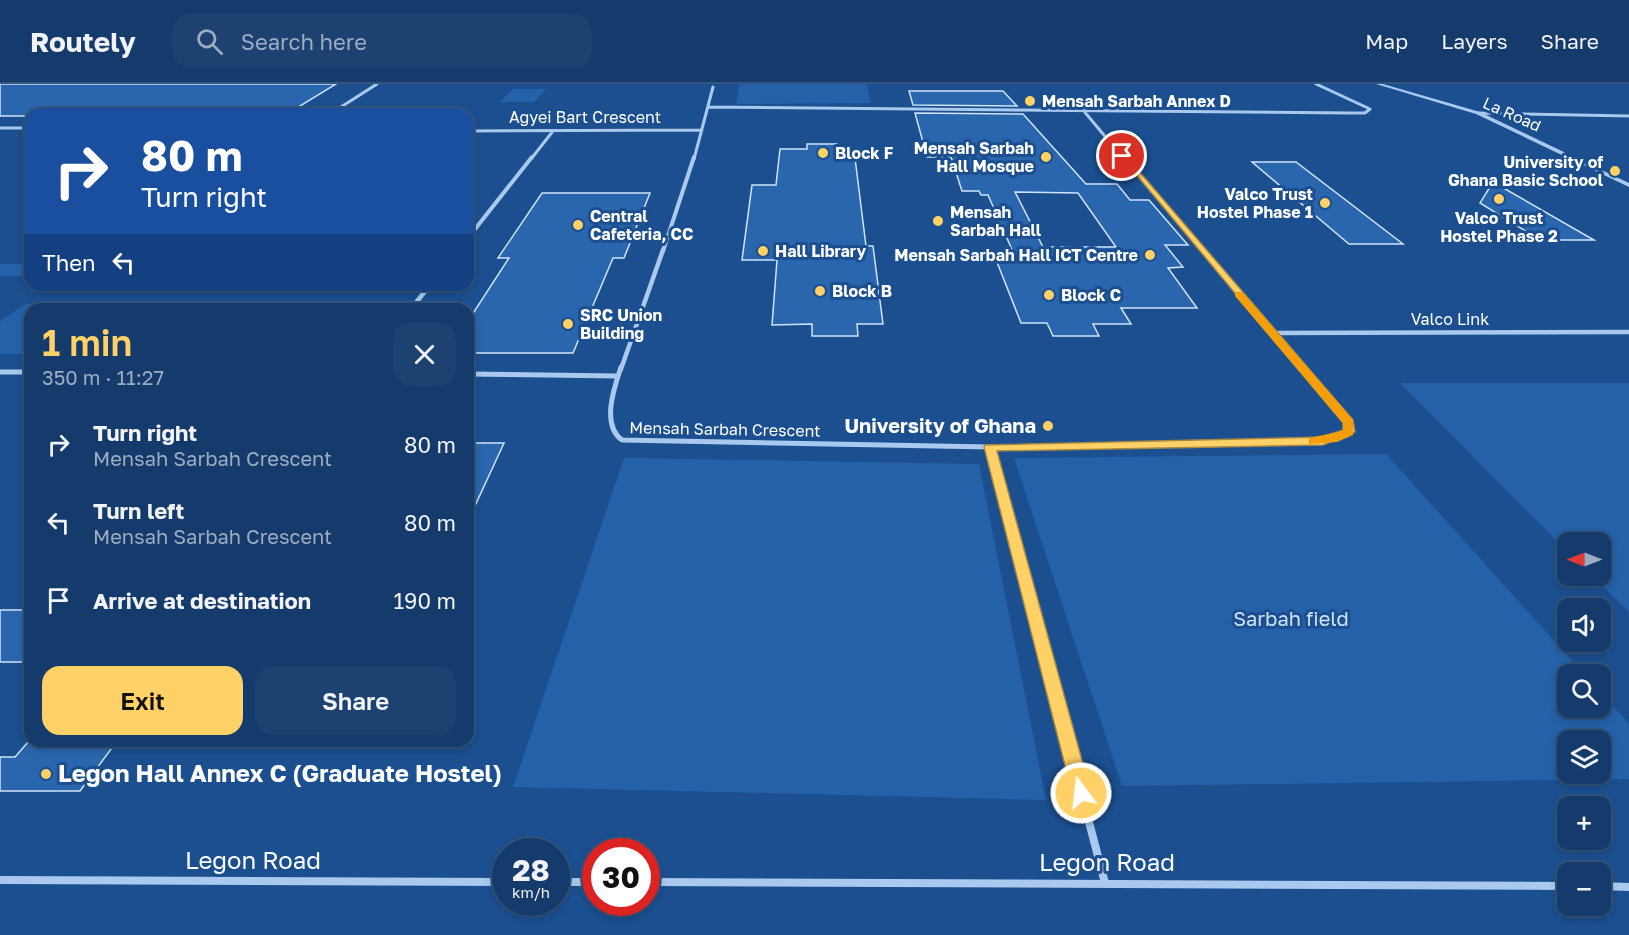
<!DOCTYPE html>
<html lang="en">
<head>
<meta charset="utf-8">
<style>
  body { margin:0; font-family:"Golos Text",sans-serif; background:#1d4271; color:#f1f3f6; height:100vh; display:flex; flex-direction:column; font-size:22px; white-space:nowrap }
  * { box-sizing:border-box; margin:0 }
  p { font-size:20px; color:#9dadc1 }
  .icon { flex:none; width:33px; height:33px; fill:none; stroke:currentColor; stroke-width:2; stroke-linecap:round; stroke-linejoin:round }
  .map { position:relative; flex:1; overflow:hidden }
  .details { position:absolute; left:24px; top:219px; width:450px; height:444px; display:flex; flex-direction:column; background:#143b6b; border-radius:18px; box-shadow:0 3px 9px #0003,0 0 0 2px #33557e }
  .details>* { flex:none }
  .hud { position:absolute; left:24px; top:24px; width:450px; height:183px; border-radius:18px; box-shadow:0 3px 9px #0003,0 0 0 2px #33557e; background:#1a4fa0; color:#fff; overflow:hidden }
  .needle { width:39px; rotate:270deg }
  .controls { position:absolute; left:1557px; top:448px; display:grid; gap:12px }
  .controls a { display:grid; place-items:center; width:54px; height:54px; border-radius:12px; background:#143b6b; box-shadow:0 3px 9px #0003,0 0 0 2px #33557e; font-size:30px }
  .speed { position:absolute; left:492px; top:754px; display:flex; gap:12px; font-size:30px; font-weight:700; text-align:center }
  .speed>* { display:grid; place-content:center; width:78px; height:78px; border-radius:50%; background:#143b6b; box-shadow:0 3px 9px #0003,0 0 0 2px #33557e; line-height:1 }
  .speed small { font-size:15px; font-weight:400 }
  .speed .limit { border:9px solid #d22; background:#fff; color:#111 }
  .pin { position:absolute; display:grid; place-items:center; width:51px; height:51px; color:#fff; margin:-26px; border:3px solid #fff; border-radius:50%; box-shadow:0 2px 6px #0007 }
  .me { position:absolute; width:66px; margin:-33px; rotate:345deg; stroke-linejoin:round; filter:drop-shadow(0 0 4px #0008) }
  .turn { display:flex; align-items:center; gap:21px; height:126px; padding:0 18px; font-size:27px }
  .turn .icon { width:78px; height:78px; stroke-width:2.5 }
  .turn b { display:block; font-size:42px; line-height:51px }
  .then { display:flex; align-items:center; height:57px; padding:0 18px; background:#0003; gap:12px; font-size:22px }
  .round { display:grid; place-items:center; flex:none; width:63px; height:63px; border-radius:18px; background:#1d4271 }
  .overview { display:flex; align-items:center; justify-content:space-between; height:102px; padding:0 18px }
  h1 { font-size:36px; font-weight:600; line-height:45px; color:#ffd166 }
  .cta { display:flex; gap:12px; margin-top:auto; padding:12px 18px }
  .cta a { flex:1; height:69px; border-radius:18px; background:#ffd166; color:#111; font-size:24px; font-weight:600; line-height:69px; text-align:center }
  .cta a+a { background:#1d4271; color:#f1f3f6 }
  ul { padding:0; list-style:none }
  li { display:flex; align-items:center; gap:18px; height:78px; padding:0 18px }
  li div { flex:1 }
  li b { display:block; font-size:22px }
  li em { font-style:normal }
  header { display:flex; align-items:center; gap:36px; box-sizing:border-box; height:84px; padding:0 30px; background:#143b6b; border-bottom:2px solid #33557e }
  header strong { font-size:28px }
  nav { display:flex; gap:33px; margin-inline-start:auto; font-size:21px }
  .search { width:420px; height:54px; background:#1d4271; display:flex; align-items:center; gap:15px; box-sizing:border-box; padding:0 21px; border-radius:18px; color:#9dadc1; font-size:22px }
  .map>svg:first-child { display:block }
  .green { fill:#2461a8; fill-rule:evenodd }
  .building { fill:#2a66ad; stroke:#cfe3fa; stroke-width:1.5; fill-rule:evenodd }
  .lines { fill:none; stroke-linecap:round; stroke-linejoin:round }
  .minor-far5 { stroke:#a9c9ee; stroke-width:3 }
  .minor-far4 { stroke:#a9c9ee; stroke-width:4 }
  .minor-far3 { stroke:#a9c9ee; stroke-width:4.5 }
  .minor-far2 { stroke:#a9c9ee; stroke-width:5 }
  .minor-far1 { stroke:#a9c9ee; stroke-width:7 }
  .minor { stroke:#a9c9ee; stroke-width:8 }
  .tertiary { fill:#a9c9ee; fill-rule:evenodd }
  .route { fill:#ffd166; stroke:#a68842; stroke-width:1.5 }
  .slow { fill:#f59e0b }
  .poi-dot { fill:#ffd166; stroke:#1b4f8f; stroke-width:2 }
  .labels { text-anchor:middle; stroke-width:6; stroke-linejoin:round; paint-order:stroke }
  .far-poi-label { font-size:16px; font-weight:bold; fill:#fff; stroke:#1b4f8f; text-anchor:start }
  .far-street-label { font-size:16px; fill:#fff; stroke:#1b4f8f }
  .poi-label { font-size:20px; font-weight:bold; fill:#fff; stroke:#1b4f8f; text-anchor:end }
  .park-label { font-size:20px; fill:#cfe3fa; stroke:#1b4f8f }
  .near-poi-label { font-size:24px; font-weight:bold; fill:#fff; stroke:#1b4f8f; text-anchor:start }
  .near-street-label { font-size:24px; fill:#fff; stroke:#1b4f8f }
</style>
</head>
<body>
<header>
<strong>Routely</strong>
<div class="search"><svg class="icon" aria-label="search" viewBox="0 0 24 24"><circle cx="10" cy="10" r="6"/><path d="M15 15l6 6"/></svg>Search here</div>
<nav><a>Map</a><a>Layers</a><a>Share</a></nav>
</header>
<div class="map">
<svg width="1629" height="851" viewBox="0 0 1629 851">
  <rect width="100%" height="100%" fill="#1b4f8f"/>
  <path class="green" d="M 740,0 L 867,0 L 871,19 L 736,20 Z
    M 513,5 L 546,5 L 534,18 L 499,18 Z
    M 0,180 L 30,180 L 30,192 L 0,192 Z
    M 26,220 L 212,221 L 207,225 L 30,225 L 30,270 L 0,270 L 0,237 Z
    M 1400,299 L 1629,299 L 1629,528 L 1593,492 L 1600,492 L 1600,459 L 1568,459 L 1567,467 Z
    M 1386,370 L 1585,591 L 1568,591 L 1568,624 L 1600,624 L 1601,608 L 1629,640 L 1629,695 L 1122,702 L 1014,374 ZM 1568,657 L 1600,657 L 1600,690 L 1568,690 Z
    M 624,374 L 979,380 L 1046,716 L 513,703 Z"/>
  <path class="building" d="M 0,0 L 336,0 L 287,30 L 30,30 L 30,32 L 0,32 Z
    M 909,7 L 1003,7 L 1017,22 L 913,21 Z
    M 915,29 L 1023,30 L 1086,100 L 1117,100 L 1130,116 L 1149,116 L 1188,161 L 1165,161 L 1183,183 L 1168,184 L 1197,224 L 1121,224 L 1131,240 L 1093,240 L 1099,252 L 1053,252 L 1047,239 L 1021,239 L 993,168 L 1013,168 L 988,111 L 981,111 L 979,107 L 962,107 L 951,73 L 927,73 ZM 1015,108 L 1078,109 L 1116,163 L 1043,163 Z
    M 807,60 L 837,60 L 837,65 L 854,66 L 866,162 L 873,162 L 883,240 L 857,240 L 858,252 L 812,252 L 812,240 L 772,241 L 777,176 L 742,176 L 752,101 L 776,101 L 780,65 L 807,65 Z
    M 1252,78 L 1296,78 L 1403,160 L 1349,160 Z
    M 1493,98 L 1594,156 L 1540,156 L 1480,119 Z
    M 542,109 L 650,109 L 624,174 L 613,174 L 573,269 L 468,269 L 468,237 L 509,174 L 498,174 Z
    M 468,359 L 504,359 L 468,437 Z
    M 0,526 L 30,526 L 30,578 L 0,578 Z
    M 29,657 L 117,657 L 80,707 L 0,707 L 0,673 L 15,673 Z"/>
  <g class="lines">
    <path class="minor-far5" d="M 708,23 L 1350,29 L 1365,29 L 1370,25 L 1316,0
      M 1079,25 L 1083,26 L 1124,75
      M 1478,29 L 1629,32
      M 330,30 L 377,0
      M 0,44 L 30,44
      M 468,47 L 702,46
      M 531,75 L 553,47
      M 694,75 L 713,3"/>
    <path class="minor-far4" d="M 1123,73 L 1203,167
      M 468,154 L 532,73
      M 663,167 L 694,73"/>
    <path class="minor-far3" d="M 1202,166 L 1303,285
      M 411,225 L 430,201
      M 1271,249 L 1629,248
      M 621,285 L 663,166"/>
    <path class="minor-far2" d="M 621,283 C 614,304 601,341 622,356 L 990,363 L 1323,357 L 1349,349 L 1349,339 L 1302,283
      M 0,288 L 30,288
      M 468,290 L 618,292
      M 990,363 L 1008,432"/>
    <path class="minor-far1" d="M 1008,431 L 1057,618"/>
    <path class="minor" d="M 1057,616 L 1105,799
      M 0,796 L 506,798
      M 556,798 L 596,798
      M 646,798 L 1568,802
      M 1600,802 L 1629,803"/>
    <path class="tertiary" d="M 1376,0 L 1383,0 L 1480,28 L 1629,99 L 1629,103 L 1476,30 Z"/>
  </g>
  <path class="route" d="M 1120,71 L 1125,71 L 1353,336 L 1355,348 L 1323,361 L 997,367 L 1091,709 L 1088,714 L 1081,717 L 1074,714 L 1072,709 L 984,363 L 985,361 L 1322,353 L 1343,346 L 1343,339 Z"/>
  <path class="slow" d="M 1235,208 L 1242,208 L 1353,336 L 1353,351 L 1337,358 L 1309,360 L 1309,354 L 1343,347 L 1343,339 L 1235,212 Z"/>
  <g class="poi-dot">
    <circle cx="1030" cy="17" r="6"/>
    <circle cx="823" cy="69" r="6"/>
    <circle cx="1046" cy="73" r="6"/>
    <circle cx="1615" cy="87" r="6"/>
    <circle cx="1499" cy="115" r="6"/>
    <circle cx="1325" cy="119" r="6"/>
    <circle cx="938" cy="137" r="6"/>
    <circle cx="578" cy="141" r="6"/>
    <circle cx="763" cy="167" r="6"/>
    <circle cx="1150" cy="171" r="6"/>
    <circle cx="820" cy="207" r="6"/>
    <circle cx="1049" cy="211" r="6"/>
    <circle cx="568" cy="240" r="6"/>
    <circle cx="1048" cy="342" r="6"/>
    <circle cx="46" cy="690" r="6"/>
  </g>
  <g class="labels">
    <g class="far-poi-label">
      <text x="1042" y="23">Mensah Sarbah Annex D</text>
      <text x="1034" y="70" text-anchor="end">Mensah Sarbah<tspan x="1034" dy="18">Hall Mosque</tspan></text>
      <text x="835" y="75">Block F</text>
      <text x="1603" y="84" text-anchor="end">University of<tspan x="1603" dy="18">Ghana Basic School</tspan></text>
      <text x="1313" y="116" text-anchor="end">Valco Trust<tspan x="1313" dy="18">Hostel Phase 1</tspan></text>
      <text x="950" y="134">Mensah<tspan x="950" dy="18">Sarbah Hall</tspan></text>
      <text x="590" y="138">Central<tspan x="590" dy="18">Cafeteria, CC</tspan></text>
      <text x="1499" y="140" text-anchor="middle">Valco Trust<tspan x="1499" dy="18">Hostel Phase 2</tspan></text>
      <text x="775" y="173">Hall Library</text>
      <text x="1138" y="177" text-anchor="end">Mensah Sarbah Hall ICT Centre</text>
      <text x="832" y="213">Block B</text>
      <text x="1061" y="217">Block C</text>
      <text x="580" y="237">SRC Union<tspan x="580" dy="18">Building</tspan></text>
    </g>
    <g class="far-street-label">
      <text transform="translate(1512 30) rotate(24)" y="6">La Road</text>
      <text x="585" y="39">Agyei Bart Crescent</text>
      <text x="1450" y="241">Valco Link</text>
      <text transform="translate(725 345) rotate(1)" y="6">Mensah Sarbah Crescent</text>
    </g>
    <g class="poi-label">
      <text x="1036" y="349">University of Ghana</text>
    </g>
    <g class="park-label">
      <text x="1291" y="542">Sarbah field</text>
    </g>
    <g class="near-poi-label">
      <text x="58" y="698">Legon Hall Annex C (Graduate Hostel)</text>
    </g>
    <g class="near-street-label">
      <text x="253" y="785">Legon Road</text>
      <text x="1107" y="787">Legon Road</text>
    </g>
  </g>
</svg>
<div class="controls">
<a><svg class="needle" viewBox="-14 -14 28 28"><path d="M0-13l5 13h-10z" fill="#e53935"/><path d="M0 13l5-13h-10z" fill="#9dadc1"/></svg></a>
<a><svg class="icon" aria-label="sound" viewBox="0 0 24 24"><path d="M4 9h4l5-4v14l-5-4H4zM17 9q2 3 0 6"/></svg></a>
<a><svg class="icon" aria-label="search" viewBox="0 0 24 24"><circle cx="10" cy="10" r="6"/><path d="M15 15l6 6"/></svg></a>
<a><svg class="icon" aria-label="layers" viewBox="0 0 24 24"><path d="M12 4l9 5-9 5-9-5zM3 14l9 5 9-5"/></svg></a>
<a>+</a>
<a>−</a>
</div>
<div class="speed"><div>28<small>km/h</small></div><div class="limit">30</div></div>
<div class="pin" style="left:1122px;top:72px;background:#d93025"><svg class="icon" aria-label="arrive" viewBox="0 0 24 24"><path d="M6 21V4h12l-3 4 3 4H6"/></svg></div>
<svg class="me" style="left:1081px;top:709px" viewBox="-20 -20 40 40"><circle r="17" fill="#ffd166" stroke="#fff" stroke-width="3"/><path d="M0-11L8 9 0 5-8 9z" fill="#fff"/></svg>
<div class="hud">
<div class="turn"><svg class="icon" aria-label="right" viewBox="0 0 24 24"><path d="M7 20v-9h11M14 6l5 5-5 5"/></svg><div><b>80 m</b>Turn right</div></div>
<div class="then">Then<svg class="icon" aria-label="left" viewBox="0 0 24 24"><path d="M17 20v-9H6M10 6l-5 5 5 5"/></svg></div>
</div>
<section class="details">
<div class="overview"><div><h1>1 min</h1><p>350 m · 11:27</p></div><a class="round"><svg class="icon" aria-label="close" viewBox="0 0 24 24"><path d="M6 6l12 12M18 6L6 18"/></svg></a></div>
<ul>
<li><svg class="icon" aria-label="right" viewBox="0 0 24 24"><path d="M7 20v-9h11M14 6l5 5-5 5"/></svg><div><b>Turn right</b><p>Mensah Sarbah Crescent</p></div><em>80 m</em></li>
<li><svg class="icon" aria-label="left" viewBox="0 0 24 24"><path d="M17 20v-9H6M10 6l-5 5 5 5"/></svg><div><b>Turn left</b><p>Mensah Sarbah Crescent</p></div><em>80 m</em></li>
<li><svg class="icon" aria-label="arrive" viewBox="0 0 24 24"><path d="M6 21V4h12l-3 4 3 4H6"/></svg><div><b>Arrive at destination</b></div><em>190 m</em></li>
</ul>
<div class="cta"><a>Exit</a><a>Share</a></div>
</section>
</div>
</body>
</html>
